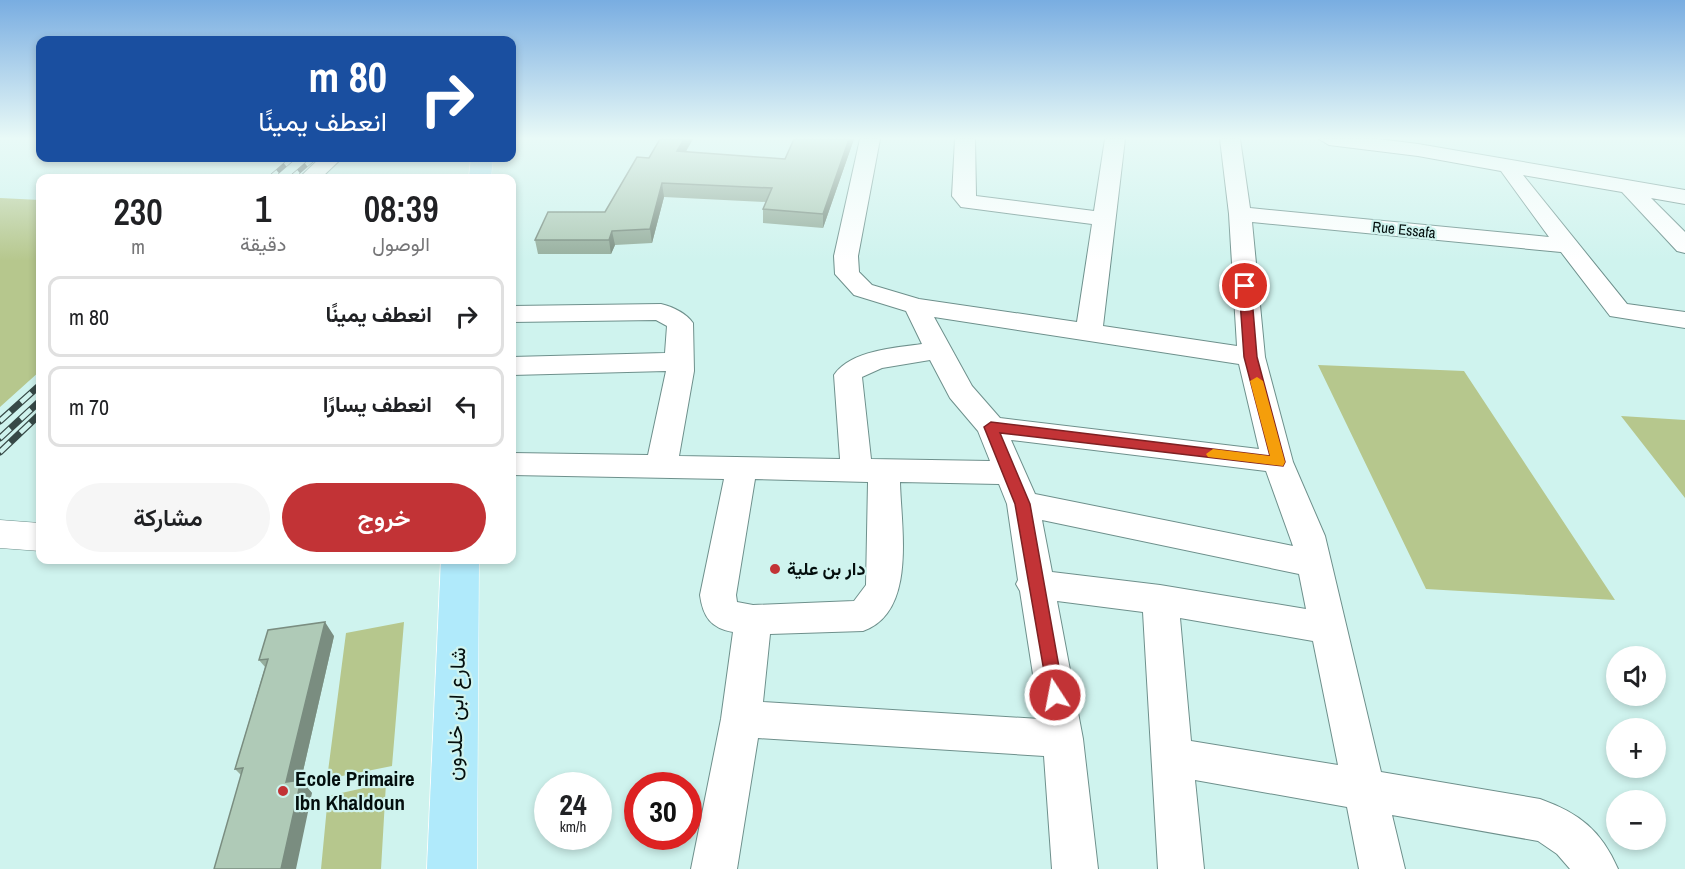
<!DOCTYPE html>
<html lang="ar">
<head>
<meta charset="utf-8">
<style>
  body { margin:0; font-family:"Archivo Narrow",Vazirmatn,sans-serif; background:#f6f6f6; color:#202124; direction:rtl; height:100vh; display:flex; flex-direction:column; font-size:22px; white-space:nowrap }
  * { box-sizing:border-box; margin:0 }
  p { font-size:20px; color:#757577 }
  .icon { flex:none; width:33px; height:33px; fill:none; stroke:currentColor; stroke-width:2; stroke-linecap:round; stroke-linejoin:round }
  .map { position:relative; flex:1; overflow:hidden; direction:ltr }
  .details { position:absolute; left:36px; top:174px; width:480px; height:390px; display:flex; flex-direction:column; background:#fff; border-radius:12px; box-shadow:0 3px 9px #0003; direction:rtl }
  .details>* { flex:none }
  .guide { position:absolute; left:36px; top:36px; width:480px; height:126px; border-radius:12px; box-shadow:0 3px 9px #0003; direction:rtl; background:#1a4fa0; color:#fff; overflow:hidden }
  .fabs { position:absolute; left:1606px; top:646px; display:grid; gap:12px }
  .fabs a { display:grid; place-items:center; width:60px; height:60px; border-radius:50%; background:#fff; box-shadow:0 3px 9px #0003; font-size:30px }
  .speed { position:absolute; left:534px; top:772px; display:flex; gap:12px; font-size:30px; font-weight:700; text-align:center }
  .speed>* { display:grid; place-content:center; width:78px; height:78px; border-radius:50%; background:#fff; box-shadow:0 3px 9px #0003; line-height:1 }
  .speed small { font-size:15px; font-weight:400 }
  .speed .limit { border:9px solid #d22; background:#fff; color:#111 }
  .pin { position:absolute; display:grid; place-items:center; width:51px; height:51px; color:#fff; margin:-26px; border:3px solid #fff; border-radius:50%; box-shadow:0 2px 6px #0007 }
  .me { position:absolute; width:66px; margin:-33px; rotate:349deg; stroke-linejoin:round; filter:drop-shadow(0 0 4px #0008) }
  .turn { display:flex; align-items:center; gap:21px; height:126px; padding:0 30px; font-size:27px }
  .turn .icon { width:78px; height:78px; stroke-width:2.5 }
  .turn b { display:block; font-size:42px; line-height:51px }
  .eta { display:flex; justify-content:space-evenly; align-items:center; height:102px; text-align:center }
  .eta b { font-size:36px; font-weight:600; line-height:42px }
  .primary-button { display:flex; gap:12px; margin-top:auto; padding:12px 30px }
  .primary-button a { flex:1; height:69px; border-radius:36px; background:#c23336; color:#fff; font-size:24px; font-weight:600; line-height:69px; text-align:center }
  .primary-button a+a { background:#f6f6f6; color:#202124 }
  ul { padding:0; list-style:none }
  li { display:flex; align-items:center; gap:18px; height:81px; margin:0 12px 9px; padding:0 18px; border:3px solid #e0e0e0; border-radius:12px }
  li div { flex:1 }
  li b { display:block; font-size:22px }
  li em { font-style:normal }
  .map>svg:first-child { display:block }
  .green { fill:#b6c78d }
  .lines { fill:none; stroke-linecap:round; stroke-linejoin:round }
  .street-casing { stroke:#6e908c; stroke-width:2 }
  .secondary-casing { stroke:#6e908c; stroke-width:1 }
  .primary-casing { stroke:#fff; stroke-width:1 }
  .street { fill:#fff; fill-rule:evenodd }
  .secondary { fill:#fff; fill-rule:evenodd }
  .primary { fill:#b0eafb; fill-rule:evenodd }
  .rail-far1-casing { stroke:#374947; stroke-width:5 }
  .rail-casing { stroke:#374947; stroke-width:7 }
  .rail-far1 { stroke:#cff3ee; stroke-width:4; stroke-dasharray:10; stroke-linecap:butt }
  .rail { stroke:#cff3ee; stroke-width:4.5; stroke-dasharray:14; stroke-linecap:butt }
  .wall { fill:#96ae9d }
  .shaded-wall { fill:#7a8d80 }
  .building { fill:#afcab7; stroke:#7a8d80; stroke-width:1.5 }
  .route { fill:#c23336; stroke:#7e2123; stroke-width:1.5 }
  .slow { fill:#f59e0b }
  .poi-dot { fill:#c23336; stroke:#cff3ee; stroke-width:2 }
  .labels { text-anchor:middle; stroke-width:4.5; stroke-linejoin:round; paint-order:stroke }
  .far-street-label { font-size:15px; fill:#030e0d; stroke:#cff3ee }
  .poi-label { font-size:18px; font-weight:bold; fill:#030e0d; stroke:#cff3ee; text-anchor:start }
  .near-street-label { font-size:21px; fill:#030e0d; stroke:#cff3ee }
  .near-poi-label { font-size:21px; font-weight:bold; fill:#030e0d; stroke:#cff3ee; text-anchor:start }
</style>
</head>
<body>
<div class="map">
<svg width="1685" height="869" viewBox="0 0 1685 869">
  <rect width="100%" height="100%" fill="#cff3ee"/>
  <path class="green" d="M 0,198 L 40,200 L 40,371 L 0,407 Z
    M 1318,365 L 1464,371 L 1615,600 L 1426,589 Z
    M 1621,416 L 1685,420 L 1685,498 Z
    M 404,622 L 392,766 L 327,779 L 346,633 Z
    M 386,783 L 381,869 L 321,869 L 328,796 Z"/>
  <g class="lines">
    <g class="street-casing">
      <path id="street" d="M 860,139 L 880,139 L 858,256 L 859,272 L 872,285 L 919,299 L 1077,322 L 1092,224 L 961,207 L 952,196 L 955,139 L 975,139 L 976,196 L 1094,211 L 1105,139 L 1125,139 L 1103,326 L 1237,346 L 1229,214 L 1220,139 L 1240,139 L 1250,208 L 1549,237 L 1501,171 L 1418,156 L 1329,145 L 1319,139 L 1378,139 L 1418,144 L 1685,190 L 1685,204 L 1651,198 L 1685,232 L 1685,253 L 1677,251 L 1622,192 L 1523,175 L 1627,304 L 1685,312 L 1685,328 L 1610,316 L 1561,252 L 1252,222 L 1265,357 L 1293,462 L 1325,536 L 1381,772 L 1540,799 C 1579,813 1601,830 1618,869 L 1570,869 L 1557,854 L 1538,841 L 1392,815 L 1405,869 L 1359,869 L 1347,807 L 1195,780 L 1204,869 L 1158,869 L 1143,612 L 1057,601 L 1083,739 L 1098,869 L 1052,869 L 1044,756 L 758,738 L 737,869 L 691,869 L 721,719 L 733,632 C 711,628 703,617 700,595 L 724,479 L 512,475 L 512,453 L 648,455 L 666,371 L 512,375 L 512,357 L 665,353 L 667,326 L 656,320 L 512,322 L 512,306 L 661,304 C 673,307 686,313 693,323 L 694,371 L 679,456 L 840,459 L 834,375 C 851,350 895,348 922,344 L 906,311 L 854,295 L 835,274 L 834,256 ZM 934,317 L 1239,364 L 1259,449 L 1000,418 L 972,386 ZM 930,360 L 950,398 L 978,431 L 990,461 L 871,459 L 862,377 L 882,368 ZM 1011,440 L 1266,471 L 1293,546 L 1035,494 ZM 755,479 L 868,482 L 866,585 L 854,601 L 753,605 L 737,602 L 736,595 ZM 900,482 L 999,484 L 1007,504 L 1018,580 L 1016,584 L 1020,591 L 1040,719 L 763,702 L 770,634 L 863,631 C 917,612 901,528 900,482 ZM 1042,520 L 1299,574 L 1306,609 L 1160,585 L 1052,572 ZM 1180,618 L 1313,641 L 1338,765 L 1191,741 Z
        M 320,158 L 342,158 L 321,178 L 299,178 Z"/>
    </g>
    <g class="secondary-casing">
      <path id="secondary" d="M 0,520 L 40,523 L 40,551 L 0,548 Z"/>
    </g>
    <g class="primary-casing">
      <path id="primary" d="M 471,158 L 493,158 L 491,178 L 469,178 Z
        M 441,560 L 479,560 L 477,869 L 427,869 Z"/>
    </g>
    <use href="#street" class="street"/>
    <use href="#secondary" class="secondary"/>
    <use href="#primary" class="primary"/>
    <g class="rail-far1-casing">
      <path id="rail-far1" d="M 270,178 L 293,158
        M 291,178 L 314,158"/>
    </g>
    <g class="rail-casing">
      <path id="rail" d="M 0,421 L 40,385
        M 0,438 L 40,401
        M 0,452 L 40,414"/>
    </g>
    <use href="#rail-far1" class="rail-far1"/>
    <use href="#rail" class="rail"/>
  </g>
  <path class="wall" d="M 854,139 L 823,228 L 763,223 L 763,209 L 766,202 L 664,197 L 652,243 L 615,245 L 611,254 L 538,254 L 535,240 L 605,212 L 686,152 L 785,159 Z
    M 334,636 L 301,780 L 312,793 L 241,775 L 235,769 L 265,667 L 259,660 Z"/>
  <path class="shaded-wall" d="M 684,139 L 693,139 L 679,164 L 677,151 Z
    M 849,139 L 854,139 L 823,228 L 823,214 Z
    M 662,183 L 664,197 L 652,243 L 650,229 Z
    M 612,231 L 615,245 L 611,254 L 609,240 Z
    M 325,622 L 334,636 L 301,780 L 312,793 L 296,869 L 281,869 L 286,782 Z"/>
  <path class="building" d="M 660,139 L 684,139 L 677,151 L 785,159 L 794,139 L 849,139 L 823,214 L 763,209 L 772,188 L 662,183 L 650,229 L 612,231 L 609,240 L 535,240 L 548,212 L 605,212 L 637,157 L 649,158 Z
    M 325,622 L 286,782 L 301,780 L 281,869 L 214,869 L 243,768 L 235,769 L 268,659 L 259,660 L 268,630 Z"/>
  <linearGradient id="sky" x2="0" y2="1"><stop stop-color="#79ade1"/><stop offset="0.53" stop-color="#e9faf7"/><stop offset="1" stop-color="#e9faf7" stop-opacity="0"/></linearGradient>
  <rect width="1685" height="261" fill="url(#sky)"/>
  <path class="route" d="M 1245,282 L 1251,286 L 1257,357 L 1285,462 L 1283,466 L 1000,433 L 1030,504 L 1064,695 L 1061,700 L 1055,703 L 1049,700 L 1015,504 L 984,427 L 991,422 L 1270,456 L 1244,357 L 1239,286 Z"/>
  <path class="slow" d="M 1257,377 L 1263,381 L 1285,462 L 1283,466 L 1208,457 L 1206,454 L 1213,449 L 1270,456 L 1250,381 Z"/>
  <g class="poi-dot">
    <circle cx="775" cy="569" r="6"/>
    <circle cx="283" cy="791" r="6"/>
  </g>
  <g class="labels">
    <g class="far-street-label">
      <text transform="translate(1404 230) rotate(6)" y="5">Rue Essafa</text>
    </g>
    <g class="poi-label">
      <text x="787" y="575">دار بن علية</text>
    </g>
    <g class="near-street-label">
      <text transform="translate(456 714) rotate(-88)" y="7">شارع ابن خلدون</text>
    </g>
    <g class="near-poi-label">
      <text x="295" y="786">Ecole Primaire<tspan x="295" dy="24">Ibn Khaldoun</tspan></text>
    </g>
  </g>
</svg>
<div class="fabs">
<a><svg class="icon" aria-label="sound" viewBox="0 0 24 24"><path d="M4 9h4l5-4v14l-5-4H4zM17 9q2 3 0 6"/></svg></a>
<a>+</a>
<a>−</a>
</div>
<div class="speed"><div>24<small>km/h</small></div><div class="limit">30</div></div>
<div class="pin" style="left:1245px;top:286px;background:#d93025"><svg class="icon" aria-label="arrive" viewBox="0 0 24 24"><path d="M6 21V4h12l-3 4 3 4H6"/></svg></div>
<svg class="me" style="left:1055px;top:695px" viewBox="-20 -20 40 40"><circle r="17" fill="#c23336" stroke="#fff" stroke-width="3"/><path d="M0-11L8 9 0 5-8 9z" fill="#fff"/></svg>
<div class="guide">
<div class="turn"><svg class="icon" aria-label="right" viewBox="0 0 24 24"><path d="M7 20v-9h11M14 6l5 5-5 5"/></svg><div><b>80 m</b>انعطف يمينًا</div></div>
</div>
<section class="details">
<div class="eta">
<div><b>08:39</b><p>الوصول</p></div>
<div><b>1</b><p>دقيقة</p></div>
<div><b>230</b><p>m</p></div>
</div>
<ul>
<li><svg class="icon" aria-label="right" viewBox="0 0 24 24"><path d="M7 20v-9h11M14 6l5 5-5 5"/></svg><div><b>انعطف يمينًا</b></div><em>80 m</em></li>
<li><svg class="icon" aria-label="left" viewBox="0 0 24 24"><path d="M17 20v-9H6M10 6l-5 5 5 5"/></svg><div><b>انعطف يسارًا</b></div><em>70 m</em></li>
</ul>
<div class="primary-button"><a>خروج</a><a>مشاركة</a></div>
</section>
</div>
</body>
</html>
